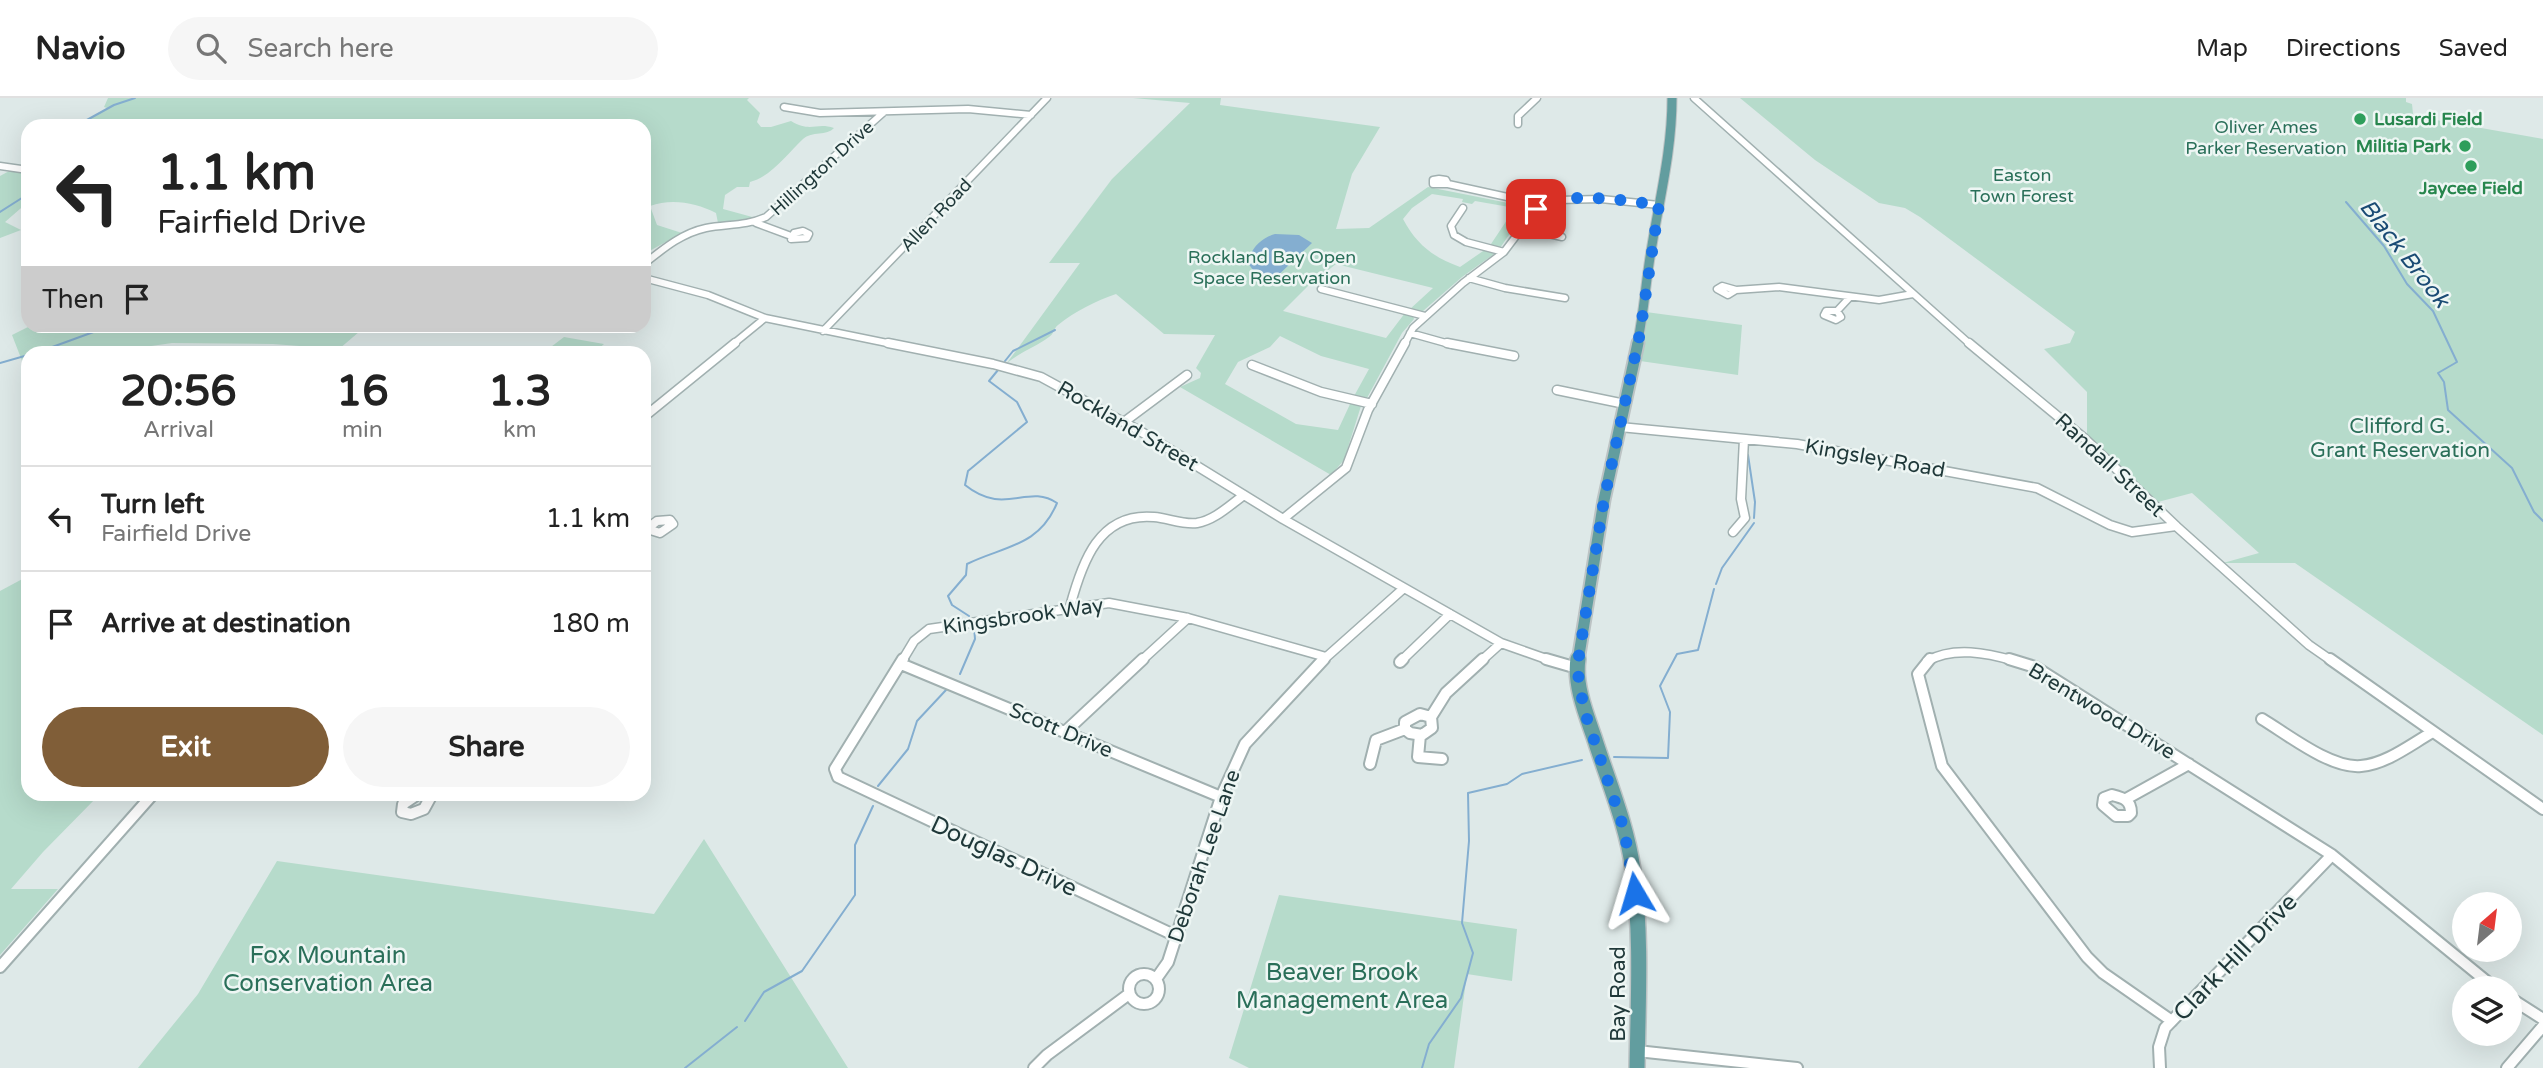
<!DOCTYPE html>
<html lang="en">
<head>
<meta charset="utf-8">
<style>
  body { margin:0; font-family:"Varela Round",sans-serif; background:#f6f6f6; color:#222; height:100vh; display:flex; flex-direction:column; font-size:26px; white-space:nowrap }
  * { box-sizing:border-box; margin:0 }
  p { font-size:23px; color:#767676 }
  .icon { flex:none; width:38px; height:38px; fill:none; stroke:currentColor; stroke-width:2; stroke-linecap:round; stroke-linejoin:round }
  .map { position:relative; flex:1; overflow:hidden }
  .details { position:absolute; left:21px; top:248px; width:630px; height:455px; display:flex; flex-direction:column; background:#fff; border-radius:21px; box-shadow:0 7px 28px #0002 }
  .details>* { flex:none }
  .guide { position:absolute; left:21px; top:21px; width:630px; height:214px; border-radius:21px; box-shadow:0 7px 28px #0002; background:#fff; color:#222; overflow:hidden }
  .needle { width:46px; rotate:28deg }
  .buttons { position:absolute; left:2452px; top:794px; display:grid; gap:14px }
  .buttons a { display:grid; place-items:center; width:70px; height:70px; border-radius:50%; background:#fff; box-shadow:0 7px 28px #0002; font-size:35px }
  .pin { position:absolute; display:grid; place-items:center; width:60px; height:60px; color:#fff; margin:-30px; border-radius:14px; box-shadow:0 4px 10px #0006 }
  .me { position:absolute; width:77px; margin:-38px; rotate:353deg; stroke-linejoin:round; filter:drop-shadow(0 0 5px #0008) }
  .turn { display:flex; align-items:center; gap:24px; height:147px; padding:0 21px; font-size:32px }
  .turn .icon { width:91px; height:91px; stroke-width:2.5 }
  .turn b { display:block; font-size:49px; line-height:60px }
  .then { display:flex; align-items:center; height:66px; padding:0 21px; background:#0003; gap:14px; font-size:26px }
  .eta { display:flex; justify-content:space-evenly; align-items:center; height:119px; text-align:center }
  .eta b { font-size:42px; font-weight:700; line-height:49px }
  .primary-button { display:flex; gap:14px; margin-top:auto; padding:14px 21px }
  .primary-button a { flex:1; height:80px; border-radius:42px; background:#805e38; color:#fff; font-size:28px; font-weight:700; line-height:80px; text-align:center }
  .primary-button a+a { background:#f6f6f6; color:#222 }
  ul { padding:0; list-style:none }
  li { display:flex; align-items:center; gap:21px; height:105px; padding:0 21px; border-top:2px solid #e0e0e0 }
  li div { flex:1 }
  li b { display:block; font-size:26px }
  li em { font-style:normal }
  header { display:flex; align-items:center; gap:42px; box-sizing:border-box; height:98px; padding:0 35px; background:#fff; border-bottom:2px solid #e0e0e0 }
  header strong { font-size:33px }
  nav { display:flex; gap:38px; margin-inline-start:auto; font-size:24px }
  .search { width:490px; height:63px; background:#f6f6f6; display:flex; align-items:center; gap:18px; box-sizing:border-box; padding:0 24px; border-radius:38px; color:#767676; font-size:26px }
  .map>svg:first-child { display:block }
  .green { fill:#b6dbcb }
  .water { fill:#84aed0 }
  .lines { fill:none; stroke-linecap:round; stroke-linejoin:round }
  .stream { stroke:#84aed0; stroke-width:2 }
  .minor-far2-casing { stroke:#a1b0b0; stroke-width:9 }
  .minor-far1-casing { stroke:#a1b0b0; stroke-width:11 }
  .minor-casing { stroke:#a1b0b0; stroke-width:14 }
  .major-far2-casing { stroke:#bcc3c4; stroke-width:11 }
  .major-far1-casing { stroke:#bcc3c4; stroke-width:15 }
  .major-casing { stroke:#bcc3c4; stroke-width:18 }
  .minor-far2 { stroke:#fff; stroke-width:6 }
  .minor-far1 { stroke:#fff; stroke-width:8 }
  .minor { stroke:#fff; stroke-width:10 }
  .major-far2 { stroke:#629d9f; stroke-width:9 }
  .major-far1 { stroke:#629d9f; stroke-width:11 }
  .major { stroke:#629d9f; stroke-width:15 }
  .route { stroke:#1a73e8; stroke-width:12; stroke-dasharray:0 21.6 }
  .leisure-dot { fill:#2e9e5b; stroke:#eef6f4; stroke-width:2.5 }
  .labels { text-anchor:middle; stroke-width:5; stroke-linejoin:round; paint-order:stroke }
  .far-leisure-label { font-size:18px; font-weight:bold; fill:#27864d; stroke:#eef6f4; text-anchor:start }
  .far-park-label { font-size:18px; fill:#2a6f59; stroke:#eef6f4 }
  .far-street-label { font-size:18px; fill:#1f3839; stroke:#eef6f4 }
  .street-label { font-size:21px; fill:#1f3839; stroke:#eef6f4 }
  .park-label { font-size:21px; fill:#2a6f59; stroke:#eef6f4 }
  .water-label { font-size:23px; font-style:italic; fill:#1a4b74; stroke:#eef6f4 }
  .near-street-label { font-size:24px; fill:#1f3839; stroke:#eef6f4 }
  .near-park-label { font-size:24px; fill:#2a6f59; stroke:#eef6f4 }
</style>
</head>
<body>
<header>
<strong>Navio</strong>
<div class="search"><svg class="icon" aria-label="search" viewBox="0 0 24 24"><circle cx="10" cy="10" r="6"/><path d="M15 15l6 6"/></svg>Search here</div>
<nav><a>Map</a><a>Directions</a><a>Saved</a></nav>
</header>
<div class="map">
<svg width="2543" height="970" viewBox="0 0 2543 970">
  <rect width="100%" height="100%" fill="#dee9e8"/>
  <path class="green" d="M 108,0 L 749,0 L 747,2 L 760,15 L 757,24 L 761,29 L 771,29 L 791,23 C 811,35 816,24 834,30 C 827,38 812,33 803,41 C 787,56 772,78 750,84 L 749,89 L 737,89 L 725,97 L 723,111 L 756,120 L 750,123 L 718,125 L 716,115 C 696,105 672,100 650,108 L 657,127 L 682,135 L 644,156 L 644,28 L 76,28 L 107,10 L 104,9 Z
    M 1133,0 L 1221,0 L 1220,7 L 1380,29 L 1352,76 L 1336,131 L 1369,130 L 1428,89 L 1528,109 L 1500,150 L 1489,149 L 1515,110 L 1475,103 L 1472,106 L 1462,104 L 1463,101 L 1432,96 L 1412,110 L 1403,121 C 1417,147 1433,159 1460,169 L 1486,151 L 1494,156 L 1462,179 L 1423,213 L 1409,212 L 1433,190 L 1336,166 L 1308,188 L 1283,213 L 1386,240 L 1405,215 L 1413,218 L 1414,221 L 1402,235 L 1367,300 L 1353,300 L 1369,271 L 1321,258 L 1280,238 L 1270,249 L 1238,264 L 1225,286 L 1296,326 L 1338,332 L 1351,304 L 1361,308 L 1344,362 L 1331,377 L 1180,289 L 1200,280 L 1201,275 L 1196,270 L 1215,237 L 1164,236 L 1116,196 C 1096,203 1075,213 1058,227 C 1053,231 1054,236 1049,239 C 1036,249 1020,254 1007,265 L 1080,165 L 1049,165 L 1112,81 L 1190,5 Z
    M 1740,0 L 2406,0 L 2406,4 L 2412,6 L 2413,16 L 2436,22 L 2543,41 L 2543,637 L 2295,465 L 2223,465 L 2259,455 L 2192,395 L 2158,404 L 2087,338 L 2087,294 L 2044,251 L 2070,245 L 2075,234 L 1920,119 L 1905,110 L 1879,105 L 1815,62 Z
    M 11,72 L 28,75 L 28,104 L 5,124 L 21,132 L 0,140 L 0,78 Z
    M 1646,214 L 1742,227 L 1738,277 L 1640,263 Z
    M 30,228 L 366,228 L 339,251 L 273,246 L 172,245 L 103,255 L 28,256 L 26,273 L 12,237 Z
    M 564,239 L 604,246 L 594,255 L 543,255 Z
    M 28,478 L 28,696 L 99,697 L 43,754 L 11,791 L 58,791 L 0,857 L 0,493 Z
    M 704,741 L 848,970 L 138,970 L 198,896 L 277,763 L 654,816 Z
    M 1279,797 L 1517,831 L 1512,883 L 1467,876 L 1454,970 L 1249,970 L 1229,960 Z"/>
  <path class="water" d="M 1275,136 L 1299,137 L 1312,145 L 1271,184 L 1258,179 L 1248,165 C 1250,151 1261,140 1275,136 Z"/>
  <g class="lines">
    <path class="stream" d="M 76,28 L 114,7 L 135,0
      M 461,28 L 465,26
      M 2346,104 L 2384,148 L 2407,186 L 2433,213 L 2457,264 L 2438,275 L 2444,284 L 2448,312 L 2512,370 L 2534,414 L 2543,423
      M 0,114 L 25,98 L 28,92
      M 33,256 L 110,228
      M 1005,263 L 1013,253 L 1055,232
      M 0,265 L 28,257
      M 1748,357 L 1755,404 L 1754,420
      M 1716,486 L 1722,470 L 1754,425
      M 969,518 L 952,507 L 948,498 L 966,477 L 967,466 C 1003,448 1039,449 1057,405 C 1027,385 1005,419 965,387 L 968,373 L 1027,324 L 1017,304 L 989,283 L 998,272
      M 960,576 L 975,541 L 974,529
      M 1614,659 L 1668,660 L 1670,614 L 1660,588 L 1677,556 L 1698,552 L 1714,491
      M 878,688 L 908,651 L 917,623 L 946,592
      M 745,923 L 764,894 L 802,873 L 855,797 L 855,747 L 873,708
      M 685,970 L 737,929
      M 1422,970 L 1429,946 L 1461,900 L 1473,855 L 1462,825 L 1469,743 L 1468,695 L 1507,686 L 1522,676 L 1582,662"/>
    <g class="minor-far2-casing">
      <path id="minor-far2" d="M 1694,0 L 1971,247
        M 784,9 L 820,15 L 968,11 L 1031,17
        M 1518,26 L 1518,18 L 1537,0
        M 0,68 L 28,72
        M 1439,81 L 1446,82 L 1448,86 L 1433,86 L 1433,82 Z
        M 1448,86 L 1521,102 L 1538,109
        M 1463,110 L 1451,128 L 1454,137 L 1466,144 L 1504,154
        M 756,125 L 791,138
        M 1522,130 L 1562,139
        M 803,133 L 809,136 L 807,140 L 791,141 L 794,135 Z
        M 644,166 C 663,151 682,135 706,130 C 727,126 746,128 766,119 L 884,14
        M 644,180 L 708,197 L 765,220 L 897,247
        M 1469,180 L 1505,190 L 1565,200
        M 1722,188 L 1736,192 L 1728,197 L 1717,191 Z
        M 1321,191 L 1425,218
        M 1736,192 L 1779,189 L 1879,202 L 1913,196
        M 1826,213 L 1837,213 L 1841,219 L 1836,222 L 1824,217 Z
        M 1837,213 L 1850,199
        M 823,233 L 1047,0
        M 1410,235 L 1453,247
        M 732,247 L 765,220
        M 1404,247 L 1413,230 L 1463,185 L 1504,154 L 1538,109 L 1558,102 L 1601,101 L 1659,107"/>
    </g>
    <g class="minor-far1-casing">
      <path id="minor-far1" d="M 888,245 L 993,266 L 1041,279 L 1140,333 L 1283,421 L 1501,545 L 1552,563
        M 1447,245 L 1514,258
        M 1969,245 L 2084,340 L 2176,428 L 2309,547 L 2332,563
        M 1252,267 L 1321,294 L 1372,306
        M 1557,292 L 1625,306
        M 644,319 L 735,245
        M 1124,324 L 1187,277
        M 1620,329 L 1797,346 L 2037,390 L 2110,427 L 2132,434 L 2176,428
        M 1283,421 L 1346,370 L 1368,312 L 1405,245
        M 644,430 L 660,435 L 673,426 L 670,422 L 657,423 L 648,430
        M 1733,434 L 1745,420 L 1741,401 L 1744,341
        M 1070,509 C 1082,464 1099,414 1154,419 C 1168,420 1183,427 1197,425 C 1215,422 1230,407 1244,397
        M 902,563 L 914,543 L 929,531 L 1109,505 L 1188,520 L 1326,559
        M 1141,563 L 1188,520
        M 1322,563 L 1404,490
        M 1401,563 L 1450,516
        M 1481,563 L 1501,545
        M 1927,563 C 1954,548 1987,555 2015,563"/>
    </g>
    <g class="minor-casing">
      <path id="minor" d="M 903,561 L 835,671 L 838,679 L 1176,838
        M 1546,561 L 1577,570
        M 1930,561 L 1918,576 L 1942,668 L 2087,859 L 2103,875 L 2172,923
        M 2009,561 L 2035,569 L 2332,757 L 2496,891
        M 2330,561 L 2543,711
        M 1400,564 L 1403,561
        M 901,566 L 1221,699
        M 1420,616 L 1431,619 L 1432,630 L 1422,637 L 1410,635 L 1405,631 L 1405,624 Z
        M 1431,619 L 1446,595 L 1483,561
        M 2262,621 C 2287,636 2331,671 2361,668 C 2386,666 2410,647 2431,635
        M 1066,633 L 1143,561
        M 1420,637 L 1418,659 L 1442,661
        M 1370,666 L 1376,642 L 1405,631
        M 418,696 L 403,706 L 402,714 L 411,716 L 424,711 L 430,700 L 424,696
        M 2112,697 C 2124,700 2131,702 2131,715 L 2128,718 L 2116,718 L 2103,707 L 2104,700 Z
        M 2126,701 L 2189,666
        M 0,869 L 153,696
        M1129 891a15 15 0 1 1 30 0a15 15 0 1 1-30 0Z
        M 1156,881 L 1168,864 L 1221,699 L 1245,646 L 1324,561
        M 2510,900 L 2543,921
        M 1637,953 L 1797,970
        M 1034,970 L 1047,957 L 1129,896
        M 2160,970 L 2159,949 L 2165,930 L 2332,757
        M 2507,970 L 2543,928"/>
    </g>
    <g class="major-far2-casing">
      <path id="major-far2" d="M 1637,247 C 1643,220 1645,193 1649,166 C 1657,110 1672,57 1672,0"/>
    </g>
    <g class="major-far1-casing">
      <path id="major-far1" d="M 1578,563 L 1604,402 L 1638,245"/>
    </g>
    <g class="major-casing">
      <path id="major" d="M 1578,561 C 1574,586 1586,616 1594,639 C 1608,683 1627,727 1633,772 C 1642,838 1638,905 1637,970"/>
    </g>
    <use href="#minor-far2" class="minor-far2"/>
    <use href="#minor-far1" class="minor-far1"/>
    <use href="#minor" class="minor"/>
    <use href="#major-far2" class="major-far2"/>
    <use href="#major-far1" class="major-far1"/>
    <use href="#major" class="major"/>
  </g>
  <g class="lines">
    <path class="route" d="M 1536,111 C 1562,91 1628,103 1659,107 L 1640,235 L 1604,402 L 1577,570 L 1584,612 L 1624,731 L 1635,795"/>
  </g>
  <g class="leisure-dot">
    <circle cx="2360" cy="21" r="7"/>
    <circle cx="2465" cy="48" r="7"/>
    <circle cx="2471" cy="68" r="7"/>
  </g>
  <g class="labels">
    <g class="far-leisure-label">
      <text x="2374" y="27">Lusardi Field</text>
      <text x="2451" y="54" text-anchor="end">Militia Park</text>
      <text x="2471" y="96" text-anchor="middle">Jaycee Field</text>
    </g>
    <g class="far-park-label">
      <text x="2266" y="35">Oliver Ames<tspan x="2266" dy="21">Parker Reservation</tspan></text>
      <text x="2022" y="83">Easton<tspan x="2022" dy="21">Town Forest</tspan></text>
      <text x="1272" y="165">Rockland Bay Open<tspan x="1272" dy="21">Space Reservation</tspan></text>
    </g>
    <g class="far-street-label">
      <text transform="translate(822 70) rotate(-42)" y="6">Hillington Drive</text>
      <text transform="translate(936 117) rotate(-46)" y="6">Allen Road</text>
    </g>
    <g class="street-label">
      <text transform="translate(1128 328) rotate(30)" y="7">Rockland Street</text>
      <text transform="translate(1875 360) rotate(10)" y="7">Kingsley Road</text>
      <text transform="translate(2110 367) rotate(43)" y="7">Randall Street</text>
      <text transform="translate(1023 518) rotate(-8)" y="7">Kingsbrook Way</text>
      <text transform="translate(2102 613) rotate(31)" y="7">Brentwood Drive</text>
      <text transform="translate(1061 632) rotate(23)" y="7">Scott Drive</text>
      <text transform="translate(1204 758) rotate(-71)" y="7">Deborah Lee Lane</text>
      <text transform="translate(1618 896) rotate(-90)" y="7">Bay Road</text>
    </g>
    <g class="park-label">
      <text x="2400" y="335">Clifford G.<tspan x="2400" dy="24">Grant Reservation</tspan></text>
    </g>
    <g class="water-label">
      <text transform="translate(2405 155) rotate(52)" y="8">Black Brook</text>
    </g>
    <g class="near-street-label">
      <text transform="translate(1004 758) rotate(25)" y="8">Douglas Drive</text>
      <text transform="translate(2235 859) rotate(-46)" y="8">Clark Hill Drive</text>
    </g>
    <g class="near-park-label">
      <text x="328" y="865">Fox Mountain<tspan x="328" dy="28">Conservation Area</tspan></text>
      <text x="1342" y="882">Beaver Brook<tspan x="1342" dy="28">Management Area</tspan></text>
    </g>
  </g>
</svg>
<div class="buttons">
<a><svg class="needle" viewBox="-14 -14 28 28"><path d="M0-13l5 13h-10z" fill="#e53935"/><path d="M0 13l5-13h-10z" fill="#767676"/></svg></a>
<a><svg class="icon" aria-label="layers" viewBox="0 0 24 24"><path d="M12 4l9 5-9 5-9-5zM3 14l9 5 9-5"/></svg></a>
</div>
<div class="pin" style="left:1536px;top:111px;background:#d93025"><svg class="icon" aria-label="arrive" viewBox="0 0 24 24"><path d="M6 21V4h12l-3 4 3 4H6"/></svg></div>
<svg class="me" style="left:1635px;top:795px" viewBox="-20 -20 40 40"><path d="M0-17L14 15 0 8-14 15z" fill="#1a73e8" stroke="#fff" stroke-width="4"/></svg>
<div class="guide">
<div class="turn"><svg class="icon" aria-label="left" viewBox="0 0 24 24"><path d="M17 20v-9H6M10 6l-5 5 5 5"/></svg><div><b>1.1 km</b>Fairfield Drive</div></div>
<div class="then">Then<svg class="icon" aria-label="arrive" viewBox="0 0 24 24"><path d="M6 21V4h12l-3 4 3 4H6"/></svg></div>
</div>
<section class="details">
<div class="eta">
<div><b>20:56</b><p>Arrival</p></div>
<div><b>16</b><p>min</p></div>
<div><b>1.3</b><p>km</p></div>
</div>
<ul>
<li><svg class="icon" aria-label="left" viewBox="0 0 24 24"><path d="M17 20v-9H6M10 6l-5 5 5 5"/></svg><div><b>Turn left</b><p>Fairfield Drive</p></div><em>1.1 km</em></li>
<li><svg class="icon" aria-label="arrive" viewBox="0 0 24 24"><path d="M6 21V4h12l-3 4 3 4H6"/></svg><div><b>Arrive at destination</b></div><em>180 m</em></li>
</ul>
<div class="primary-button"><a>Exit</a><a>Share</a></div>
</section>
</div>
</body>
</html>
